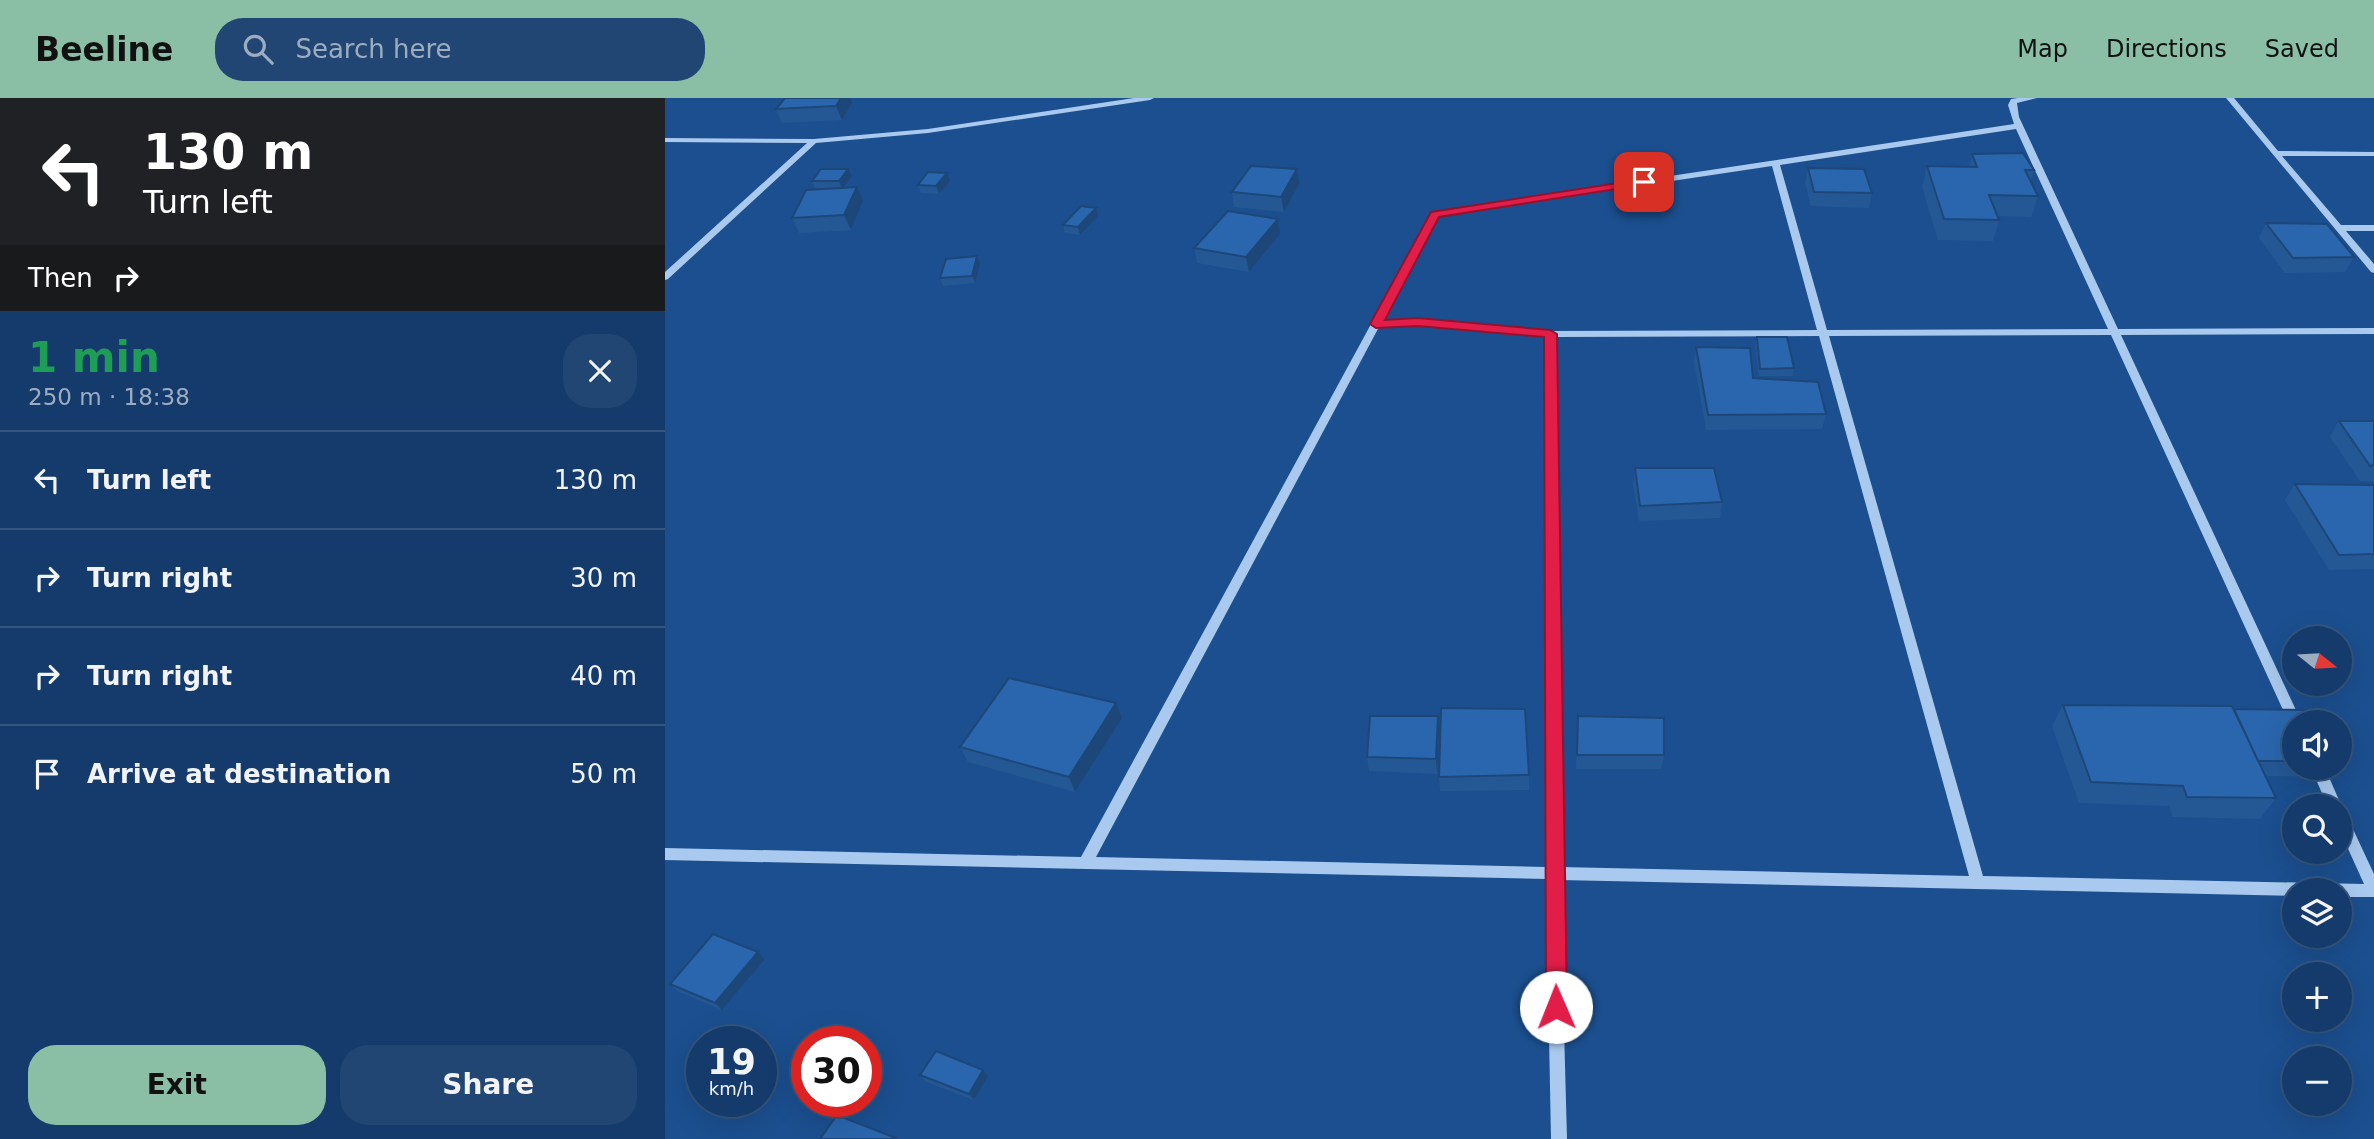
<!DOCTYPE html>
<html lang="en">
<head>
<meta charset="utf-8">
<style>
  body { margin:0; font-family:"DejaVu Sans",sans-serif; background:#214673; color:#f1f3f6; height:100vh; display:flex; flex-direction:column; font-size:26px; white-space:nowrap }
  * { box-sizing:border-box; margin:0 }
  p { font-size:23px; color:#9dadc1 }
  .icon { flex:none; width:38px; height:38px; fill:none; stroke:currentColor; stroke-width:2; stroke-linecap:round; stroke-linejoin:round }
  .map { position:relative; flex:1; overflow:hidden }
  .panel { display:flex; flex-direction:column; background:#143b6b; width:665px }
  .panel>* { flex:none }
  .banner { background:#202124; color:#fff; overflow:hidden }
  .needle { width:46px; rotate:108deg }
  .buttons { position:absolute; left:1617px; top:528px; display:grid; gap:14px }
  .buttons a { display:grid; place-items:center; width:70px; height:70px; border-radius:50%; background:#143b6b; box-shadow:0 7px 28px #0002,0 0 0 2px #33557e; font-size:35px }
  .speed { position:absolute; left:21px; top:928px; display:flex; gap:14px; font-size:35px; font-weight:700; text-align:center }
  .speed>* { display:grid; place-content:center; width:91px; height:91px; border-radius:50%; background:#143b6b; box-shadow:0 7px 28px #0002,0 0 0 2px #33557e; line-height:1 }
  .speed small { font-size:18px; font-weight:400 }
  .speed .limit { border:10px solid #d22; background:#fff; color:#111 }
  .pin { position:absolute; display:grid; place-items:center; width:60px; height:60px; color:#fff; margin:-30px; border-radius:14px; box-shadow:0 4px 10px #0006 }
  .me { position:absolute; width:77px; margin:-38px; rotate:359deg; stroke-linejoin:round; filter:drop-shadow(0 0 5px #0008) }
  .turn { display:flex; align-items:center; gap:24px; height:147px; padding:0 28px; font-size:32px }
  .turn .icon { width:91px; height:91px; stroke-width:2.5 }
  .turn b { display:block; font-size:49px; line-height:60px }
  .then { display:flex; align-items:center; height:66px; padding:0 28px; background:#0003; gap:14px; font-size:26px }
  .round { display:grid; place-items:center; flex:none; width:74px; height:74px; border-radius:28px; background:#214673 }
  .overview { display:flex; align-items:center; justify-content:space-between; height:119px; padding:0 28px }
  h1 { font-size:42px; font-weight:700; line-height:52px; color:#1e9e55 }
  .primary-button { display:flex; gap:14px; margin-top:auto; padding:14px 28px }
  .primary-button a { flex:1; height:80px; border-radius:28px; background:#8abfa5; color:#111; font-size:28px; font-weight:700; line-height:80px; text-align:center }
  .primary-button a+a { background:#214673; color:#f1f3f6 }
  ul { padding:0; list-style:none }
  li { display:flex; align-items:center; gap:21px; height:98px; padding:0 28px; border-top:2px solid #33557e }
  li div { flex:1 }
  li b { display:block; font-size:26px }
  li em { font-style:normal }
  header { display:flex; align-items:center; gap:42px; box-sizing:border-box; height:98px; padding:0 35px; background:#8abfa5; color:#111 }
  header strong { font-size:33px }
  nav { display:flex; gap:38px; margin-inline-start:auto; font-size:24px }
  .search { width:490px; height:63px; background:#214673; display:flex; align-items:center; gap:18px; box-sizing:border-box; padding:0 24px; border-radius:28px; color:#9dadc1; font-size:26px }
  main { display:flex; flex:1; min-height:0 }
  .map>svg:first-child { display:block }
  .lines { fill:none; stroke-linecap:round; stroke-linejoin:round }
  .minor { fill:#a9c9ee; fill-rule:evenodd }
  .wall { fill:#245895 }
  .shaded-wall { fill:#1d4779 }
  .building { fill:#2a66ad; stroke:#1d4779; stroke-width:2 }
  .route { fill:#e11d48; stroke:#92132f; stroke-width:2 }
</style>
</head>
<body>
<header>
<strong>Beeline</strong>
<div class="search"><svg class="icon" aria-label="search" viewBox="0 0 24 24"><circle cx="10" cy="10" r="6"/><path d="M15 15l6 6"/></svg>Search here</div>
<nav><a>Map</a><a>Directions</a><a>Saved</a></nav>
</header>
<main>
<section class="panel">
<div class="banner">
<div class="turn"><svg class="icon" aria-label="left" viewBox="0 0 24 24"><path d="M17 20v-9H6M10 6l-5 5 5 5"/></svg><div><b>130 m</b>Turn left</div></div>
<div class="then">Then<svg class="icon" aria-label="right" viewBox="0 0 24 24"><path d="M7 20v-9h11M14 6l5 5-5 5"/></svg></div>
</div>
<div class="overview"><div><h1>1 min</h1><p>250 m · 18:38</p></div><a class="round"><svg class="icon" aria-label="close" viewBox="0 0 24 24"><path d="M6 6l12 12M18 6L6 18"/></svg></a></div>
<ul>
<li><svg class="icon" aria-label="left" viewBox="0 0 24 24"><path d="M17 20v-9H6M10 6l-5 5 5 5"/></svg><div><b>Turn left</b></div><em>130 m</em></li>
<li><svg class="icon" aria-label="right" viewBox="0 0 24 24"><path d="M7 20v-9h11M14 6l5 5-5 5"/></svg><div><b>Turn right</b></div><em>30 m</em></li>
<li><svg class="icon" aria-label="right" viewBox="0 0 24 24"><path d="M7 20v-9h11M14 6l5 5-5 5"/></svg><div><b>Turn right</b></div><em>40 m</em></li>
<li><svg class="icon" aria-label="arrive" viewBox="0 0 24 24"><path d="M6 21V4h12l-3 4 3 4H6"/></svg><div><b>Arrive at destination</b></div><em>50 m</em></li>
</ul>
<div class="primary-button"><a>Exit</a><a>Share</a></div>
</section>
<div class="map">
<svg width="1709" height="1041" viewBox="0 0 1709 1041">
  <rect width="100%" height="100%" fill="#1b4f8f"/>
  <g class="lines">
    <path class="minor" d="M 469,0 L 489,0 L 485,2 L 263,35 L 151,45 L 3,181 L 0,182 L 0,174 L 142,45 L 0,44 L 0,40 L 149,41 L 263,31 Z
      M 1353,0 L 1372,0 L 1352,5 L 1354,19 L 1453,231 L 1709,230 L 1709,236 L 1456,237 L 1637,625 L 1629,625 L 1629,630 L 1624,625 L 1446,237 L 1164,238 L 1318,778 L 1699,786 L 1675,733 L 1675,709 L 1663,709 L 1646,670 L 1660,670 L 1677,709 L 1675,712 L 1680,714 L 1709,776 L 1709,799 L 1675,799 L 1675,793 L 1629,793 L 1629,798 L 895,782 L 902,1041 L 886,1041 L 881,781 L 0,762 L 0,750 L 416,759 L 767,114 L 1349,26 L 1343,7 L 1346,1 ZM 1351,31 L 1443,231 L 1162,232 L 1115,67 ZM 1107,68 L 1152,232 L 885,233 L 753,221 L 717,223 L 773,118 ZM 753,227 L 880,238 L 881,769 L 431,759 L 714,229 ZM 1154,238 L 1304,778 L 895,769 L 890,239 Z
      M 1561,0 L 1569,0 L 1613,53 L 1709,54 L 1709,58 L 1617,58 L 1676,127 L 1709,127 L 1709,133 L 1681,133 L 1709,166 L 1709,175 L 1706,174 Z"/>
  </g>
  <path class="wall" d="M 120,0 L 185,0 L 187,5 L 177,22 L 117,25 L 111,11 Z
    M 1307,56 L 1369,72 L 1365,83 L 1373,98 L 1366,119 L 1333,118 L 1334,122 L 1328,143 L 1273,142 L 1257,89 L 1262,68 L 1304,69 Z
    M 1143,70 L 1207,95 L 1204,110 L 1146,108 L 1140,85 Z
    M 187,78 L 178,89 L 192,89 L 198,103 L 186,132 L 134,135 L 127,120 L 163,90 L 150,90 L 147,83 Z
    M 285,83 L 274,96 L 256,95 L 253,87 Z
    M 634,86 L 619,114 L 569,109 L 567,94 Z
    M 433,118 L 415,137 L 400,135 L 398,127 Z
    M 613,121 L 615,136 L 584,174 L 532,165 L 529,150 Z
    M 1601,125 L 1689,159 L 1680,174 L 1620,175 L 1594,140 Z
    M 315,166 L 310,185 L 278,188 L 275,180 Z
    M 1092,239 L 1129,270 L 1127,278 L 1094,278 L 1090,247 Z
    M 1031,249 L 1088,280 L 1161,316 L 1157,331 L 1041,332 L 1029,264 Z
    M 1674,323 L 1709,323 L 1709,383 L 1695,383 L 1665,339 Z
    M 970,370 L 1057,404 L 1055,420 L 974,423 L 968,386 Z
    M 1630,386 L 1709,387 L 1709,471 L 1664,472 L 1620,402 Z
    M 451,605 L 457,620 L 410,694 L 303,664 L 295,649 Z
    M 1398,607 L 1569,611 L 1629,625 L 1629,670 L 1672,670 L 1665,679 L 1600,678 L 1611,700 L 1595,721 L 1508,719 L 1504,708 L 1414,705 L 1387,628 Z
    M 913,618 L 999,657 L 996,671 L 911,671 Z
    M 774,633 L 772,676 L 704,673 L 702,659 Z
    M 864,677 L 864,692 L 775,693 L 774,679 Z
    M 93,854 L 100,861 L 57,912 L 12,893 L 5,886 Z
    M 318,972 L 323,978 L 309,1002 L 261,984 L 255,977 Z"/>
  <path class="shaded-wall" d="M 176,0 L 185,0 L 187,5 L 177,22 L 171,8 Z
    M 183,71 L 187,78 L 177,91 L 174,83 Z
    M 632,71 L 634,86 L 619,114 L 616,99 Z
    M 282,75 L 285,83 L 274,96 L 271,88 Z
    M 192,89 L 198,103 L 186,132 L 179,117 Z
    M 431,110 L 433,118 L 415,137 L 413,129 Z
    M 613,121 L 615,136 L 584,174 L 581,159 Z
    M 312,158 L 315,166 L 310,185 L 307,178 Z
    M 451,605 L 457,620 L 410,694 L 404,679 Z
    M 773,618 L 774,633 L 772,676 L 771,661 Z
    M 93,854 L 100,861 L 57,912 L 50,905 Z
    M 318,972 L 323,978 L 309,1002 L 304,996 Z"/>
  <path class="building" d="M 120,0 L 176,0 L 171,8 L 111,11 Z
    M 1358,55 L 1369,72 L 1360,72 L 1373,98 L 1324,97 L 1334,122 L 1279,121 L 1262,68 L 1312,69 L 1307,56 Z
    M 586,68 L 632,71 L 616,99 L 567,94 Z
    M 1143,70 L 1199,71 L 1207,95 L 1149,94 Z
    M 156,71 L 183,71 L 174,83 L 147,83 Z
    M 263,74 L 282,75 L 271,88 L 253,87 Z
    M 192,89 L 179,117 L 127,120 L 141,92 Z
    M 416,108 L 431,110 L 413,129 L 398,127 Z
    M 563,113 L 613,121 L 581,159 L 529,150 Z
    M 1601,125 L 1662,126 L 1689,159 L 1628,160 Z
    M 312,158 L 307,178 L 275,180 L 281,161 Z
    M 1092,239 L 1122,239 L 1129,270 L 1095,271 Z
    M 1031,249 L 1085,250 L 1088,280 L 1153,284 L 1161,316 L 1043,317 Z
    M 1674,323 L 1709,323 L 1709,367 L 1705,368 Z
    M 970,370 L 1049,370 L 1057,404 L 975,408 Z
    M 1630,386 L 1709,387 L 1709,456 L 1674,457 Z
    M 344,580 L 451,605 L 404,679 L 295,649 Z
    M 1398,607 L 1567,608 L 1611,700 L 1522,699 L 1518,688 L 1426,684 Z
    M 776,610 L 860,611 L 864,677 L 774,679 Z
    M 1569,611 L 1651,612 L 1657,625 L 1629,625 L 1629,663 L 1593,663 Z
    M 705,618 L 773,618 L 771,661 L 702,659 Z
    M 913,618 L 999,620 L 999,657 L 912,657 Z
    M 48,836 L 93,854 L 50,905 L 5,886 Z
    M 271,953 L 318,972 L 304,996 L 255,977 Z
    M 172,1017 L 233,1041 L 155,1041 Z"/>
  <path class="route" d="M 979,81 L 983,82 L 983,86 L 774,119 L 720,222 L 753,220 L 885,232 L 892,236 L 902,909 L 899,916 L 891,918 L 884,916 L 881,909 L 879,239 L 753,228 L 711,230 L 705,226 L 766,114 Z"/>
</svg>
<div class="buttons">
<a><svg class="needle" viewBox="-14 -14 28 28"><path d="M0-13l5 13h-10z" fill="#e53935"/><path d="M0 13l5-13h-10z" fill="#9dadc1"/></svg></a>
<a><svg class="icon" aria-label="sound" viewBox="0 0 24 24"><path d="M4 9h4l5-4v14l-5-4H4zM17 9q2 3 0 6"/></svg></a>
<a><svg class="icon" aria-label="search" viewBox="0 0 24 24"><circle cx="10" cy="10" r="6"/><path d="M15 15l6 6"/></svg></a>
<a><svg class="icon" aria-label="layers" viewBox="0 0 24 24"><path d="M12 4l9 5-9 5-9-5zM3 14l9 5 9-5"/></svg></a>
<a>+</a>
<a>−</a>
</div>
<div class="speed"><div>19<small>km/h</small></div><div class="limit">30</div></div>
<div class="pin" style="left:979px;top:84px;background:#d93025"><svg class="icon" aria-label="arrive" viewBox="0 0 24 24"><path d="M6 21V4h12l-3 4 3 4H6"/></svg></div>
<svg class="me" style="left:891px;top:909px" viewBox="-20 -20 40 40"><circle r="19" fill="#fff"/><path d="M0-13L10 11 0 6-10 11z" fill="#e11d48"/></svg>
</div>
</main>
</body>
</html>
